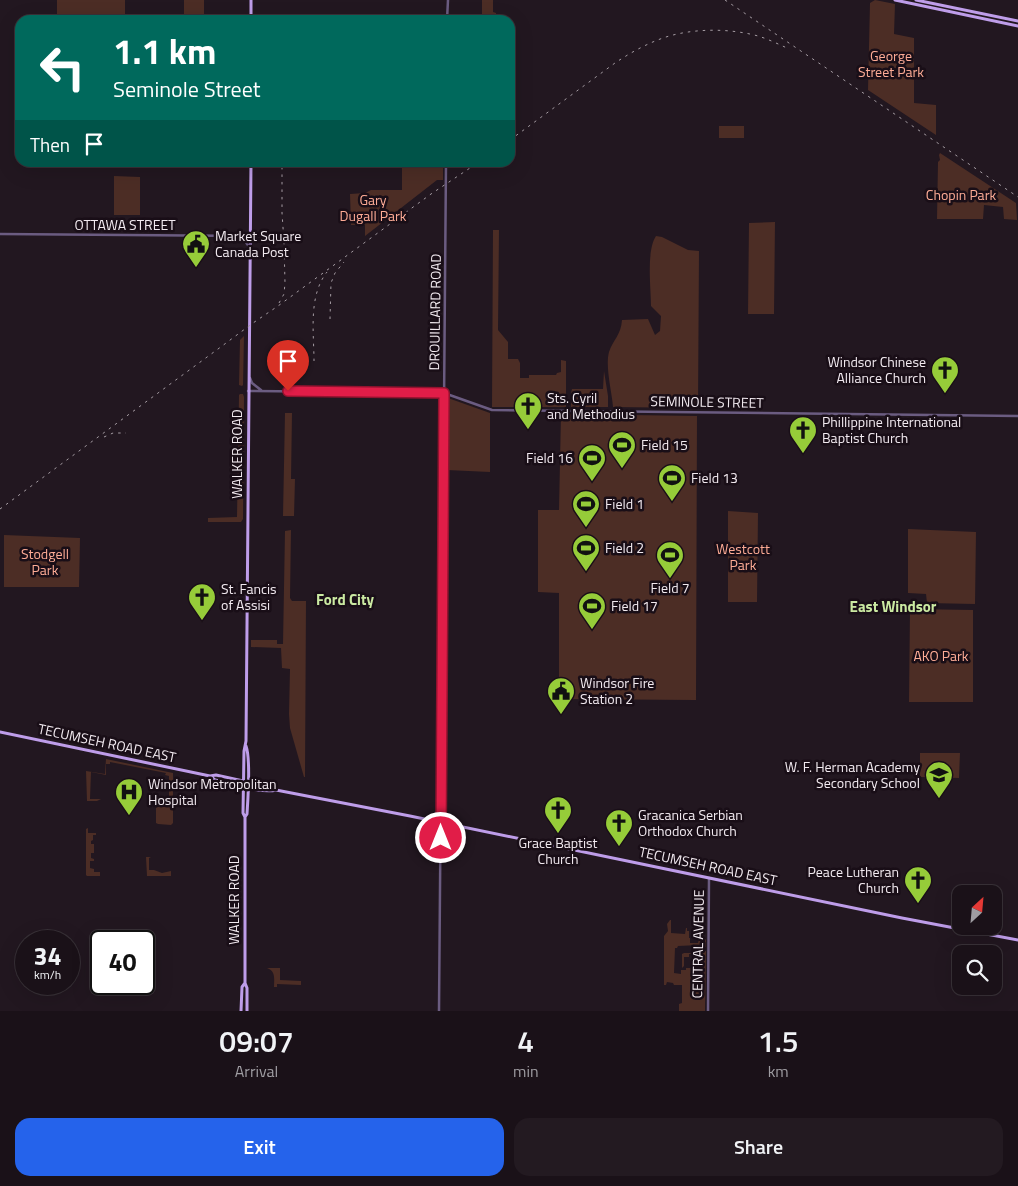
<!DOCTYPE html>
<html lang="en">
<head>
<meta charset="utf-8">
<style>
  body { margin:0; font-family:"Titillium Web",sans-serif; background:#231a21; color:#f1f3f6; height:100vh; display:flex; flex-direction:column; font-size:19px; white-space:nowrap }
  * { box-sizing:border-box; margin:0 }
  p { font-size:16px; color:#9f9da2 }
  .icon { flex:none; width:28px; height:28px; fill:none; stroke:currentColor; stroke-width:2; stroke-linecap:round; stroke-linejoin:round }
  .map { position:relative; height:1011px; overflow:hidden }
  .sheet { display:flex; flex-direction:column; background:#1a1118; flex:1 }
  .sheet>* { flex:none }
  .top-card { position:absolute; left:15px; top:15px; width:500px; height:152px; border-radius:15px; box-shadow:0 5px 20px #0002,0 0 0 1px #383137; background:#00695c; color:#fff; overflow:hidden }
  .needle { width:32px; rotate:26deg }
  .buttons { position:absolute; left:952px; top:885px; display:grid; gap:10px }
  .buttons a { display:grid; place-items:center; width:50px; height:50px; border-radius:10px; background:#1a1118; box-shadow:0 5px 20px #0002,0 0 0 1px #383137; font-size:25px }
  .speed { position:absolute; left:15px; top:930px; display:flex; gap:10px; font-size:25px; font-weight:700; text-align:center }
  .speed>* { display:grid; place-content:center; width:65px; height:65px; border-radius:50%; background:#1a1118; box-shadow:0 5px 20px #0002,0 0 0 1px #383137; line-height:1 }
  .speed small { font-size:12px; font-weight:400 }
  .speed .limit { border:2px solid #111; border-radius:8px; background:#fff; color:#111 }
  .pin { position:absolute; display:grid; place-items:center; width:42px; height:42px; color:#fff; margin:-51px -21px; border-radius:50% 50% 50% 0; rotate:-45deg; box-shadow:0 0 5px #0007 }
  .pin .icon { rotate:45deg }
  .me { position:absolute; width:55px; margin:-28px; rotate:0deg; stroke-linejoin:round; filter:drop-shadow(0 0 4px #0008) }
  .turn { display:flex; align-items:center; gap:18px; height:105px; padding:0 15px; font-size:22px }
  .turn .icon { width:65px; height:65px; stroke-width:2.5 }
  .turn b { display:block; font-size:35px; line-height:42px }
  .then { display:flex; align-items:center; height:48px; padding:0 15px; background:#0003; gap:10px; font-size:19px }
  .eta { display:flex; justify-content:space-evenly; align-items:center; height:85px; text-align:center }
  .eta b { font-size:30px; font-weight:600; line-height:35px }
  .action { display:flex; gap:10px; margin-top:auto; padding:10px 15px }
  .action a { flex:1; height:58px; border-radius:15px; background:#2563eb; color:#fff; font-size:20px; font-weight:600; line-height:58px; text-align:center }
  .action a+a { background:#231a21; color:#f1f3f6 }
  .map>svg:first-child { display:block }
  .green { fill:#4c2d25 }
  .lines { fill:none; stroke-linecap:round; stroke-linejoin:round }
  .minor { stroke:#6b5c81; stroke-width:2.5 }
  .major { stroke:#be9de9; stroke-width:3 }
  .rail { stroke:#a59ca3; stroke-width:1; stroke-dasharray:2.5 5; stroke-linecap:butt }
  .route-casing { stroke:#92132f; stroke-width:12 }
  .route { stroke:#e11d48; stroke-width:9 }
  .labels { text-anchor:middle; stroke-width:5; stroke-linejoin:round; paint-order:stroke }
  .park-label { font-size:14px; fill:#feac96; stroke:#190e17 }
  .street-label { font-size:14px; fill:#f2eaf0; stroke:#190e17 }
  .poi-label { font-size:14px; fill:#f2eaf0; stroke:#190e17; text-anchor:start }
  .neighbourhood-label { font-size:15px; font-weight:bold; fill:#cbeaa2; stroke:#190e17 }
</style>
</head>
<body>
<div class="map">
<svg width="1018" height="1011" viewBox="0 0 1018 1011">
  <rect width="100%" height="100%" fill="#221720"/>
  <path class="green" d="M 57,0 L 125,0 L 125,20 L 57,20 Z
    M 184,0 L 204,0 L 204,20 L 184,20 Z
    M 482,0 L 493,0 L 493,12 L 496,13 L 496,20 L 482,20 Z
    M 875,0 L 895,4 L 894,34 L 914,38 L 914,103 L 936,105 L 936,135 L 868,90 L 870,3 Z
    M 719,126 L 744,126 L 744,138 L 719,138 Z
    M 940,153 L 1016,203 L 1017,220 L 1004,219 L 1003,207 L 984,205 L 983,219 L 937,219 L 938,162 L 940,160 L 939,155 Z
    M 402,163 L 443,163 L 443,180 L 437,180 L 365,236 L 365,225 L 351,225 L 350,194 L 365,193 L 371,190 L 402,190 Z
    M 114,176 L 140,177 L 140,215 L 114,215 Z
    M 775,222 L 774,314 L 748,314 L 749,223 Z
    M 493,230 L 499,230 L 498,330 L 508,342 L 508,359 L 518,359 L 520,363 L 520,378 L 529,378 L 529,375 L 556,375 L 557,373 L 561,372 L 561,360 L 566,361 L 566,407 L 492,407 Z
    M 656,236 L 662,237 L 688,250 L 699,251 L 698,408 L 613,407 C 612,392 605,367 609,352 C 613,340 621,335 622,320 L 648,319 L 655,335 L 660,331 L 661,316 L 651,306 C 651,288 646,251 656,236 Z
    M 244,336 L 243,385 L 242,386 L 239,385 L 240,340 Z
    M 604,371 L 608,396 L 608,407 L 571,407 L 571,393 L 572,389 L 603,389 Z
    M 240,394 L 243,394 L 244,397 L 243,519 L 241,522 L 208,522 L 208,518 L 237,517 L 239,395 Z
    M 448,398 L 490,413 L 490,472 L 447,470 Z
    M 285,413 L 292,413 L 291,479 L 295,479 L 294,516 L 283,516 Z
    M 561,414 L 697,416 L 696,700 L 559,699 L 559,593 L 538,592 L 538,510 L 559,510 Z
    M 728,511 L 758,513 L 757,602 L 728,602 Z
    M 908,529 L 976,532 L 975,604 L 927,603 L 926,594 L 908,593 Z
    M 291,530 L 290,598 L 292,601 L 306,601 L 305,777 L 304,777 L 290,728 L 289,714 L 290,669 L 282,668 L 281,648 L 251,647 L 251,640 L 277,640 L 277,644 L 283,644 L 285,531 Z
    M 4,535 L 80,538 L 79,587 L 4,587 Z
    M 910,609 L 973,610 L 973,702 L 909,702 Z
    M 920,753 L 960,753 L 959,778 L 920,777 Z
    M 106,759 L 173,773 L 173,802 L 171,803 L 161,803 L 160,798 L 162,798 L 162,800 L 166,800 L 166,797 L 169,797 L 169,776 L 165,775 L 166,773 L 110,762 L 110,764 L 106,764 L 106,775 L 91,772 L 90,799 L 101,799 L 97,801 L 87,801 L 86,771 L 105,774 Z
    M 157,807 L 171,807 L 173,808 L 173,823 L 171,825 L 158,824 L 156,823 L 156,808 Z
    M 88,828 L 88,833 L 96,833 L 96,835 L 93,835 L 93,840 L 91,841 L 91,844 L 94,844 L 94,853 L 91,853 L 91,858 L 94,859 L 94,861 L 90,861 L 90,868 L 94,869 L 94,872 L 100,872 L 100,876 L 87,876 L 86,875 L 86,829 Z
    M 146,857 L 151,857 L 149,858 L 149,870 L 154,870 L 162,873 L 171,871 L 171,876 L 147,876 Z
    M 670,920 L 671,920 L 671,933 L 685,934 L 686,928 L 687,928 L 687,931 L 689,931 L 689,938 L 690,938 L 690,943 L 698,943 L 699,939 L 706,939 L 706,947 L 699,948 L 699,945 L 678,946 L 677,948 L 675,948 L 674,973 L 681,974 L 681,970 L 686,970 L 686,968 L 694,968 L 694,971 L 695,971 L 695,968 L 698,968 L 698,957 L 692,957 L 692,954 L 689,954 L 689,957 L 684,957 L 684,966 L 682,968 L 682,954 L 684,953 L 699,953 L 699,950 L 706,951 L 705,1011 L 676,1011 L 679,1011 L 679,1004 L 682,1003 L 682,985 L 674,985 L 673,983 L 667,982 L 666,985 L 664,985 L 664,936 L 668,931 L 667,924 Z
    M 267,968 L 280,968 L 280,980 L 301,981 L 301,985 L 277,984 L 277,987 L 274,987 C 274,979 276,971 267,968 Z"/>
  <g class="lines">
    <path class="minor" d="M 447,20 L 448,0
      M 0,234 L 250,236
      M 236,236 L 245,241 L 250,248
      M 250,378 L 252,383 L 261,390
      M 248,391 L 444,393 L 492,410 L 1018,416
      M 439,1011 L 446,162
      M 708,1011 L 709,878"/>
    <path class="major" d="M 251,0 L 251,20
      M 895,0 L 1018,26
      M 916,0 L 1018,21
      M 0,732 L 210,776 L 216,775 L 271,787 L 276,790 L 410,816 L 902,918 L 1018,940
      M 210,776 L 215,780 C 230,783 262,794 276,790
      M 245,817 L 247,814 C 248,797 251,760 246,746
      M 245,983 L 247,988 L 247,1011
      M 241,1011 L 242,987 L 245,983 L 245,817 L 243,813 L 244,751 L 246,741 L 251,162"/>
    <path class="rail" d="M 725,0 L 1018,197
      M 510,125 L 513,122
      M 510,140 L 615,63 C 630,53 646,44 663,38 C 692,28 729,28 758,36 C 768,39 778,44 787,48
      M 279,303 L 284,294 L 285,283 L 284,242 L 282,213 L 282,162
      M 330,319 L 331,283 L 335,273 L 344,262
      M 314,361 C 314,333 308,296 327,272
      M 104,437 L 113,433 L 126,433
      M 0,509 L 218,349 L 253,323 L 278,306 L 431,194 L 479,162"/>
  </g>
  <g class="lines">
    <g class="route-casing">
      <path id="route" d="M 288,391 L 444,393 L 441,838"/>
    </g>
    <use href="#route" class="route"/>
  </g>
  <defs>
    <g id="civic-pin" transform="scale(1.4375)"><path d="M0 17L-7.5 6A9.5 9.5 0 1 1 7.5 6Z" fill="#96cc39" stroke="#190e17"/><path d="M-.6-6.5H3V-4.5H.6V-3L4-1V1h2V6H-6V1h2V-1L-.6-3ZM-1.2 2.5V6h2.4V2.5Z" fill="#111"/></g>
    <g id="church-pin" transform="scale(1.4375)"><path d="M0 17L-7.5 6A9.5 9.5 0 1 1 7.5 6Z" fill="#96cc39" stroke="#190e17"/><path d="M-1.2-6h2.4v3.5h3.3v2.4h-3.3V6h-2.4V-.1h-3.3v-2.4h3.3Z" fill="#111"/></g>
    <g id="stadium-pin" transform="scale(1.4375)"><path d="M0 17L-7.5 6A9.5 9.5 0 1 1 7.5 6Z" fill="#96cc39" stroke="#190e17"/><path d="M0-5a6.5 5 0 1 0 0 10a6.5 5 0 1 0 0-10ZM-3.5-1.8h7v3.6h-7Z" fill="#111"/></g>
    <g id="school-pin" transform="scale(1.4375)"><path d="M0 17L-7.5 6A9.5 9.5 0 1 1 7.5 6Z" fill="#96cc39" stroke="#190e17"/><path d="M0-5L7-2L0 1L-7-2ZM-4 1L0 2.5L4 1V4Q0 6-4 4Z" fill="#111"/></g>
    <g id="hospital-pin" transform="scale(1.4375)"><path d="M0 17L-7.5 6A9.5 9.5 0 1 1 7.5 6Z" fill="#96cc39" stroke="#190e17"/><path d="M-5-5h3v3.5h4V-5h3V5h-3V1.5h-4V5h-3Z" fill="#111"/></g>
  </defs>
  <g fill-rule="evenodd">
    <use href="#civic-pin" x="196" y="244"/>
    <use href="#church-pin" x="945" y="370"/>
    <use href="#church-pin" x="528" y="406"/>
    <use href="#church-pin" x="803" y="430"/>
    <use href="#stadium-pin" x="622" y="445"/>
    <use href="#stadium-pin" x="592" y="458"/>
    <use href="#stadium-pin" x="672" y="478"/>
    <use href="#stadium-pin" x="586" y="504"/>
    <use href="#stadium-pin" x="586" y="548"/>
    <use href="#stadium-pin" x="670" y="555"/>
    <use href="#church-pin" x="202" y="597"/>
    <use href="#stadium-pin" x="592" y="606"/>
    <use href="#civic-pin" x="561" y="691"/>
    <use href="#school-pin" x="939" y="775"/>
    <use href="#hospital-pin" x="129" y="792"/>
    <use href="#church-pin" x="558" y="810"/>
    <use href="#church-pin" x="619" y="823"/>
    <use href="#church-pin" x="918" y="880"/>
  </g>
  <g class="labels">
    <g class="park-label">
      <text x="891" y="61">George<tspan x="891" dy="16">Street Park</tspan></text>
      <text x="961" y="200">Chopin Park</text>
      <text x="373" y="205">Gary<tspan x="373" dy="16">Dugall Park</tspan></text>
      <text x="743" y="554">Westcott<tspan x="743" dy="16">Park</tspan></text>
      <text x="45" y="559">Stodgell<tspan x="45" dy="16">Park</tspan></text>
      <text x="941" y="661">AKO Park</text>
    </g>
    <g class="street-label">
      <text x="125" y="230">OTTAWA STREET</text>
      <text transform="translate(435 312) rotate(-89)" y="5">DROUILLARD ROAD</text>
      <text transform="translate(707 402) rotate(1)" y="5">SEMINOLE STREET</text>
      <text transform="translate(237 454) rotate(-90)" y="5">WALKER ROAD</text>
      <text transform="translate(107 743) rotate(12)" y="5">TECUMSEH ROAD EAST</text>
      <text transform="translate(708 866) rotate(12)" y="5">TECUMSEH ROAD EAST</text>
      <text transform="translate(234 900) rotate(-90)" y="5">WALKER ROAD</text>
      <text transform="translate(698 944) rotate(-89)" y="5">CENTRAL AVENUE</text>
    </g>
    <g class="poi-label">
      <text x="215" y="241">Market Square<tspan x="215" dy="16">Canada Post</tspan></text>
      <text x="926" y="367" text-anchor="end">Windsor Chinese<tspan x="926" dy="16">Alliance Church</tspan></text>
      <text x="547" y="403">Sts. Cyril<tspan x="547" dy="16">and Methodius</tspan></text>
      <text x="822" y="427">Phillippine International<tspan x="822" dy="16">Baptist Church</tspan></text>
      <text x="641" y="450">Field 15</text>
      <text x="573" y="463" text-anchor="end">Field 16</text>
      <text x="691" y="483">Field 13</text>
      <text x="605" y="509">Field 1</text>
      <text x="605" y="553">Field 2</text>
      <text x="670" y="593" text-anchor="middle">Field 7</text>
      <text x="221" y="594">St. Fancis<tspan x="221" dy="16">of Assisi</tspan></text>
      <text x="611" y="611">Field 17</text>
      <text x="580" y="688">Windsor Fire<tspan x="580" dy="16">Station 2</tspan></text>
      <text x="920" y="772" text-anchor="end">W. F. Herman Academy<tspan x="920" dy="16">Secondary School</tspan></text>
      <text x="148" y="789">Windsor Metropolitan<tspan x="148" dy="16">Hospital</tspan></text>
      <text x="638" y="820">Gracanica Serbian<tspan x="638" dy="16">Orthodox Church</tspan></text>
      <text x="558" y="848" text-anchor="middle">Grace Baptist<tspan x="558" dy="16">Church</tspan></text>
      <text x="899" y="877" text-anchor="end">Peace Lutheran<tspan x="899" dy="16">Church</tspan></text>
    </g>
    <g class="neighbourhood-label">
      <text x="345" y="605">Ford City</text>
      <text x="893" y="612">East Windsor</text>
    </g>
  </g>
</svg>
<div class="buttons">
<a><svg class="needle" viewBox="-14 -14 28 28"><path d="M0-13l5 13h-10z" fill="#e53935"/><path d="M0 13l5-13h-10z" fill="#9f9da2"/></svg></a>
<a><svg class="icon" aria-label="search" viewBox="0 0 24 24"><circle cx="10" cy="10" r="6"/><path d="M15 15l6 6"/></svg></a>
</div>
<div class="speed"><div>34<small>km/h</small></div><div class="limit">40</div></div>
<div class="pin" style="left:288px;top:391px;background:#d93025"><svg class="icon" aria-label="arrive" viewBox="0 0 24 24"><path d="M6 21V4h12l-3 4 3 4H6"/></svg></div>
<svg class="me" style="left:441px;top:838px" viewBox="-20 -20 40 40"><circle r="17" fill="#e11d48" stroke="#fff" stroke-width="3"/><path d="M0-11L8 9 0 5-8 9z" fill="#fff"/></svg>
<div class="top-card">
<div class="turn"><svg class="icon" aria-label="left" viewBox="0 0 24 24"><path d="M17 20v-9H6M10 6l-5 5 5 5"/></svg><div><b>1.1 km</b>Seminole Street</div></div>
<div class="then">Then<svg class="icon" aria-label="arrive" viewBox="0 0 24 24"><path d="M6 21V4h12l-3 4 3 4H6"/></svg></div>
</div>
</div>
<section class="sheet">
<div class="eta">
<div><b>09:07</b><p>Arrival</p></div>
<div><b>4</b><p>min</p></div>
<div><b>1.5</b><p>km</p></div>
</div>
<div class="action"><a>Exit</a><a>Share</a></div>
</section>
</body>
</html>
